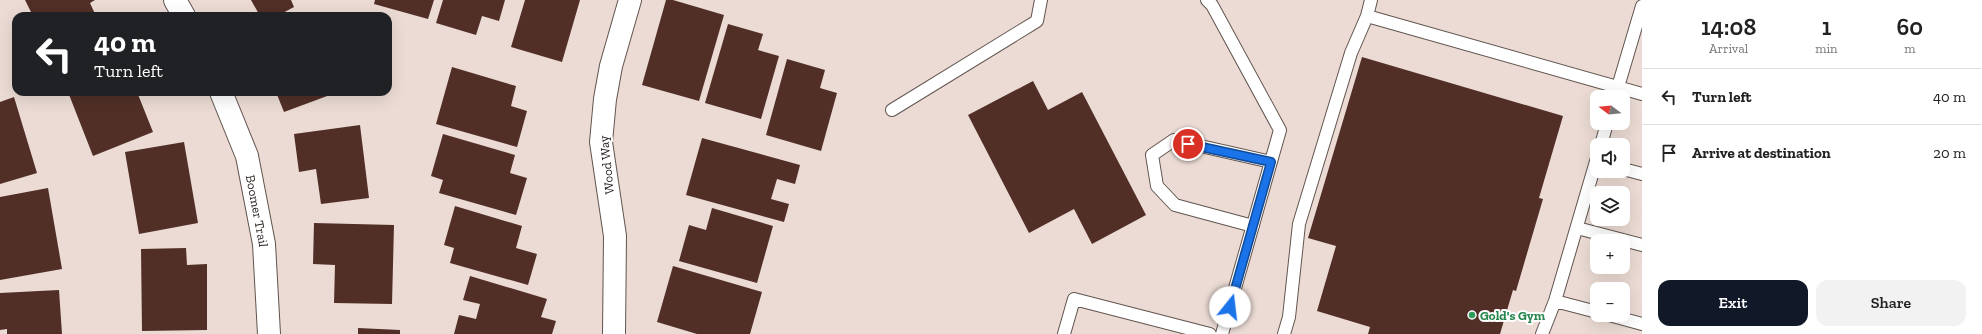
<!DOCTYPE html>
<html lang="en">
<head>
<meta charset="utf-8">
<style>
  body { margin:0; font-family:"Zilla Slab",serif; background:#f2f2f2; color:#222; height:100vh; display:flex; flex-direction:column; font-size:15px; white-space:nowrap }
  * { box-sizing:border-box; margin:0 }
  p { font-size:13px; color:#767676 }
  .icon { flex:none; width:22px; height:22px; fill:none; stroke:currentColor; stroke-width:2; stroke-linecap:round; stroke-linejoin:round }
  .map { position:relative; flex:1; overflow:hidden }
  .drawer { display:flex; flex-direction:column; background:#fff; width:340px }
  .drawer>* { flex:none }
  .top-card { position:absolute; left:12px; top:12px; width:380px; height:84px; border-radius:12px; box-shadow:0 4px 16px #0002; background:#202124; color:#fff; overflow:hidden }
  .needle { width:26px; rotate:286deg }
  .tools { position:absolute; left:1590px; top:90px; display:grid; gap:8px }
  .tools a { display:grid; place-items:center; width:40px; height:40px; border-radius:8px; background:#fff; box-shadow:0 4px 16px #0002; font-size:20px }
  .pin { position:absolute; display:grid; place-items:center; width:34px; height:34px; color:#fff; margin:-17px; border:2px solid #fff; border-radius:50%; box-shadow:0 1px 4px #0007 }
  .me { position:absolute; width:44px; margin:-22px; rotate:16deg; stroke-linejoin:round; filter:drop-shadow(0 0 3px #0008) }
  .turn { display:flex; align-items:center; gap:14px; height:84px; padding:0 16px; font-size:18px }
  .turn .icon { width:52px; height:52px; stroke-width:2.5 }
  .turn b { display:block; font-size:28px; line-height:34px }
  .eta { display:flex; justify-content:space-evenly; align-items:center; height:68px; text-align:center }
  .eta b { font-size:24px; font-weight:600; line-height:28px }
  .cta { display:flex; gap:8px; margin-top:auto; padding:8px 16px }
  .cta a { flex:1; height:46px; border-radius:12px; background:#111827; color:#fff; font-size:16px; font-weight:600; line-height:46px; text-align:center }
  .cta a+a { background:#f2f2f2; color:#222 }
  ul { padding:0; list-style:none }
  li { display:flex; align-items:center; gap:12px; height:56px; padding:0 16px; border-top:1px solid #e0e0e0 }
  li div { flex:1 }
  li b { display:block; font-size:15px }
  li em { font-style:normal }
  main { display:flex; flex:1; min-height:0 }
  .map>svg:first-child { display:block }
  .building { fill:#512f27 }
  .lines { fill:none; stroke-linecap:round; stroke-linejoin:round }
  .service-casing { stroke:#61544e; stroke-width:14 }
  .minor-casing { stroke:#61544e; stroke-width:24 }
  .service { stroke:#fff; stroke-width:12 }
  .minor { stroke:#fff; stroke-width:22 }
  .route-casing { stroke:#114b97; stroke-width:10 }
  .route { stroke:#1a73e8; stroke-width:7 }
  .leisure-dot { fill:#2e9e5b; stroke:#fff; stroke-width:1.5 }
  .labels { text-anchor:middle; stroke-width:4; stroke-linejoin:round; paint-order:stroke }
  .street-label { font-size:13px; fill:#221c1a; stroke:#fff }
  .leisure-label { font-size:13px; font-weight:bold; fill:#27864d; stroke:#fff; text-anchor:start }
</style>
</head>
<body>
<main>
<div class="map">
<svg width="1642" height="334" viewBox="0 0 1642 334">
  <rect width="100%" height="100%" fill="#ebdbd4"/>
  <path class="building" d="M 25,0 L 95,0 L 90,3 L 96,16 L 33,16 Z
    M 251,0 L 291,0 L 294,7 L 277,16 L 260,16 Z
    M 375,0 L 434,0 L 428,19 L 374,4 Z
    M 443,0 L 505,0 L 499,21 L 482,16 L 476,35 L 436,23 Z
    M 525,0 L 580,0 L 562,62 L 511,47 Z
    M 666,0 L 673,0 L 724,15 L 699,101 L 642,85 Z
    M 728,24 L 763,34 L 758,50 L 779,56 L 761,119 L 705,103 Z
    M 1362,57 L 1563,116 L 1539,198 L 1543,199 L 1516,291 L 1513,290 L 1500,334 L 1368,334 L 1370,327 L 1317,311 L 1336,246 L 1308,238 Z
    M 787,59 L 825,70 L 820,88 L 837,93 L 821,151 L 766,135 Z
    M 452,67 L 516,86 L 511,106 L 527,111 L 517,147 L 436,124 Z
    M 1033,81 L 1048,110 L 1082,92 L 1146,215 L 1092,244 L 1074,209 L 1029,233 L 968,115 Z
    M 68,92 L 137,92 L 153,132 L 93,156 Z
    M 276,92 L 338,92 L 284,112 Z
    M 14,97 L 37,173 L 0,184 L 0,102 Z
    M 360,125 L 369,198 L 321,204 L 316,169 L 299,172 L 294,134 Z
    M 443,134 L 515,155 L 510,173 L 527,178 L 516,215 L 439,193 L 443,180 L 431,176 Z
    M 702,138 L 800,165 L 795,184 L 777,179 L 771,199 L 789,204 L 784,222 L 686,195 Z
    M 184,142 L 198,223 L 139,234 L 125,152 Z
    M 48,188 L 62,269 L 0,280 L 0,197 Z
    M 455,206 L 522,226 L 516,248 L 537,254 L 528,285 L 450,263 L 454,248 L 444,245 Z
    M 712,208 L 773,226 L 757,283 L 679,261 L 689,225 L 706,230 Z
    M 314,223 L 394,225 L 392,304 L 334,303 L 335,265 L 313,264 Z
    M 186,248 L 187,265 L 207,264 L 207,330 L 142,331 L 141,249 Z
    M 673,266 L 762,292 L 750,334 L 697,334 L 657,322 Z
    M 470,276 L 547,299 L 541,317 L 556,321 L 552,334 L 454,334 L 459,315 L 476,319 L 480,304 L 463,300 Z
    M 59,290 L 62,334 L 7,334 L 7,329 L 0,330 L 0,293 Z
    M 358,328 L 400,330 L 400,334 L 358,334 Z"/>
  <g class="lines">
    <g class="service-casing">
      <path id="service" d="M 1207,0 L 1212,5 L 1280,130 L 1222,334
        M 1367,16 L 1642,94
        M 1615,97 L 1642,6
        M 892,110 L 1037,21 L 1041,0
        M 1601,145 L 1607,123
        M 1623,169 L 1642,174
        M 1253,226 L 1175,205 L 1157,186 L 1152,155 L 1174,140 L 1271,162
        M 1577,228 L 1642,245
        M 1555,301 L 1597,312
        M 1609,315 L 1642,324
        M 1064,334 L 1074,299 L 1210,334
        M 1284,334 L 1289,317 L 1299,224 L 1351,53 L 1367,16 L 1371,0
        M 1542,334 L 1555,301 L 1597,158"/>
    </g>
    <g class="minor-casing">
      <g id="minor">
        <path d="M 175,0 L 184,16"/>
        <path id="s1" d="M 221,92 L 247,156 L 264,244 L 269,334"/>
        <path d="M 614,334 L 615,236 L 601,142 L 605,99 L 611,66 L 630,0"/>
      </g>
    </g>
    <use href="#service" class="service"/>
    <use href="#minor" class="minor"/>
  </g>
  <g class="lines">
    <g class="route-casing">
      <path id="route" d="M 1188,144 L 1271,162 L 1230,307"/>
    </g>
    <use href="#route" class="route"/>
  </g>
  <circle class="leisure-dot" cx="1472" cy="315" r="4"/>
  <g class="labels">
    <g class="street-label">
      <text transform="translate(606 165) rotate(-96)" y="5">Wood Way</text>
      <text dy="5" stroke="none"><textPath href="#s1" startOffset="125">Boomer Trail</textPath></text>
    </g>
    <g class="leisure-label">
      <text x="1480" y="320">Gold's Gym</text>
    </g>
  </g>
</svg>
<div class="tools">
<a><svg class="needle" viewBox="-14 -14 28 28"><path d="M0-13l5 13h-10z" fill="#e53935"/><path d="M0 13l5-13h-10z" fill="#767676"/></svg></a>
<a><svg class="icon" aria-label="sound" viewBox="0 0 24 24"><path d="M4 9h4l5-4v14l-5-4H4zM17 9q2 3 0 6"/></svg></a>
<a><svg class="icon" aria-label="layers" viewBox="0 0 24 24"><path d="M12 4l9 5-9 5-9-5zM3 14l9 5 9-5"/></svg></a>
<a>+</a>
<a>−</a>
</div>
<div class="pin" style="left:1188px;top:144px;background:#d93025"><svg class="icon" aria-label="arrive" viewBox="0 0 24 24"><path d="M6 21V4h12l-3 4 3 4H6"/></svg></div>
<svg class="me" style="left:1230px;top:307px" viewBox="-20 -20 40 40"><circle r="19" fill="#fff"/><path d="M0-13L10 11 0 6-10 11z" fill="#1a73e8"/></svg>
<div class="top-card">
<div class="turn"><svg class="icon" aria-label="left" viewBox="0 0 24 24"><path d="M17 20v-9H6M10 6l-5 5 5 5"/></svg><div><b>40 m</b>Turn left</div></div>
</div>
</div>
<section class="drawer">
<div class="eta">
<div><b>14:08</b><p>Arrival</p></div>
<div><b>1</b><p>min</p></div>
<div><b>60</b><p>m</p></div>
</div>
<ul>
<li><svg class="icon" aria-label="left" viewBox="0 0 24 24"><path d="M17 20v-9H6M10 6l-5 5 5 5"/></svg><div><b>Turn left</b></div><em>40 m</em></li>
<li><svg class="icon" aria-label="arrive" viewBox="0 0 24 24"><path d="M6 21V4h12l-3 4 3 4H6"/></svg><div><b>Arrive at destination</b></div><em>20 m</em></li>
</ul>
<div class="cta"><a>Exit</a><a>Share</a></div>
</section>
</main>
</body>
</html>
